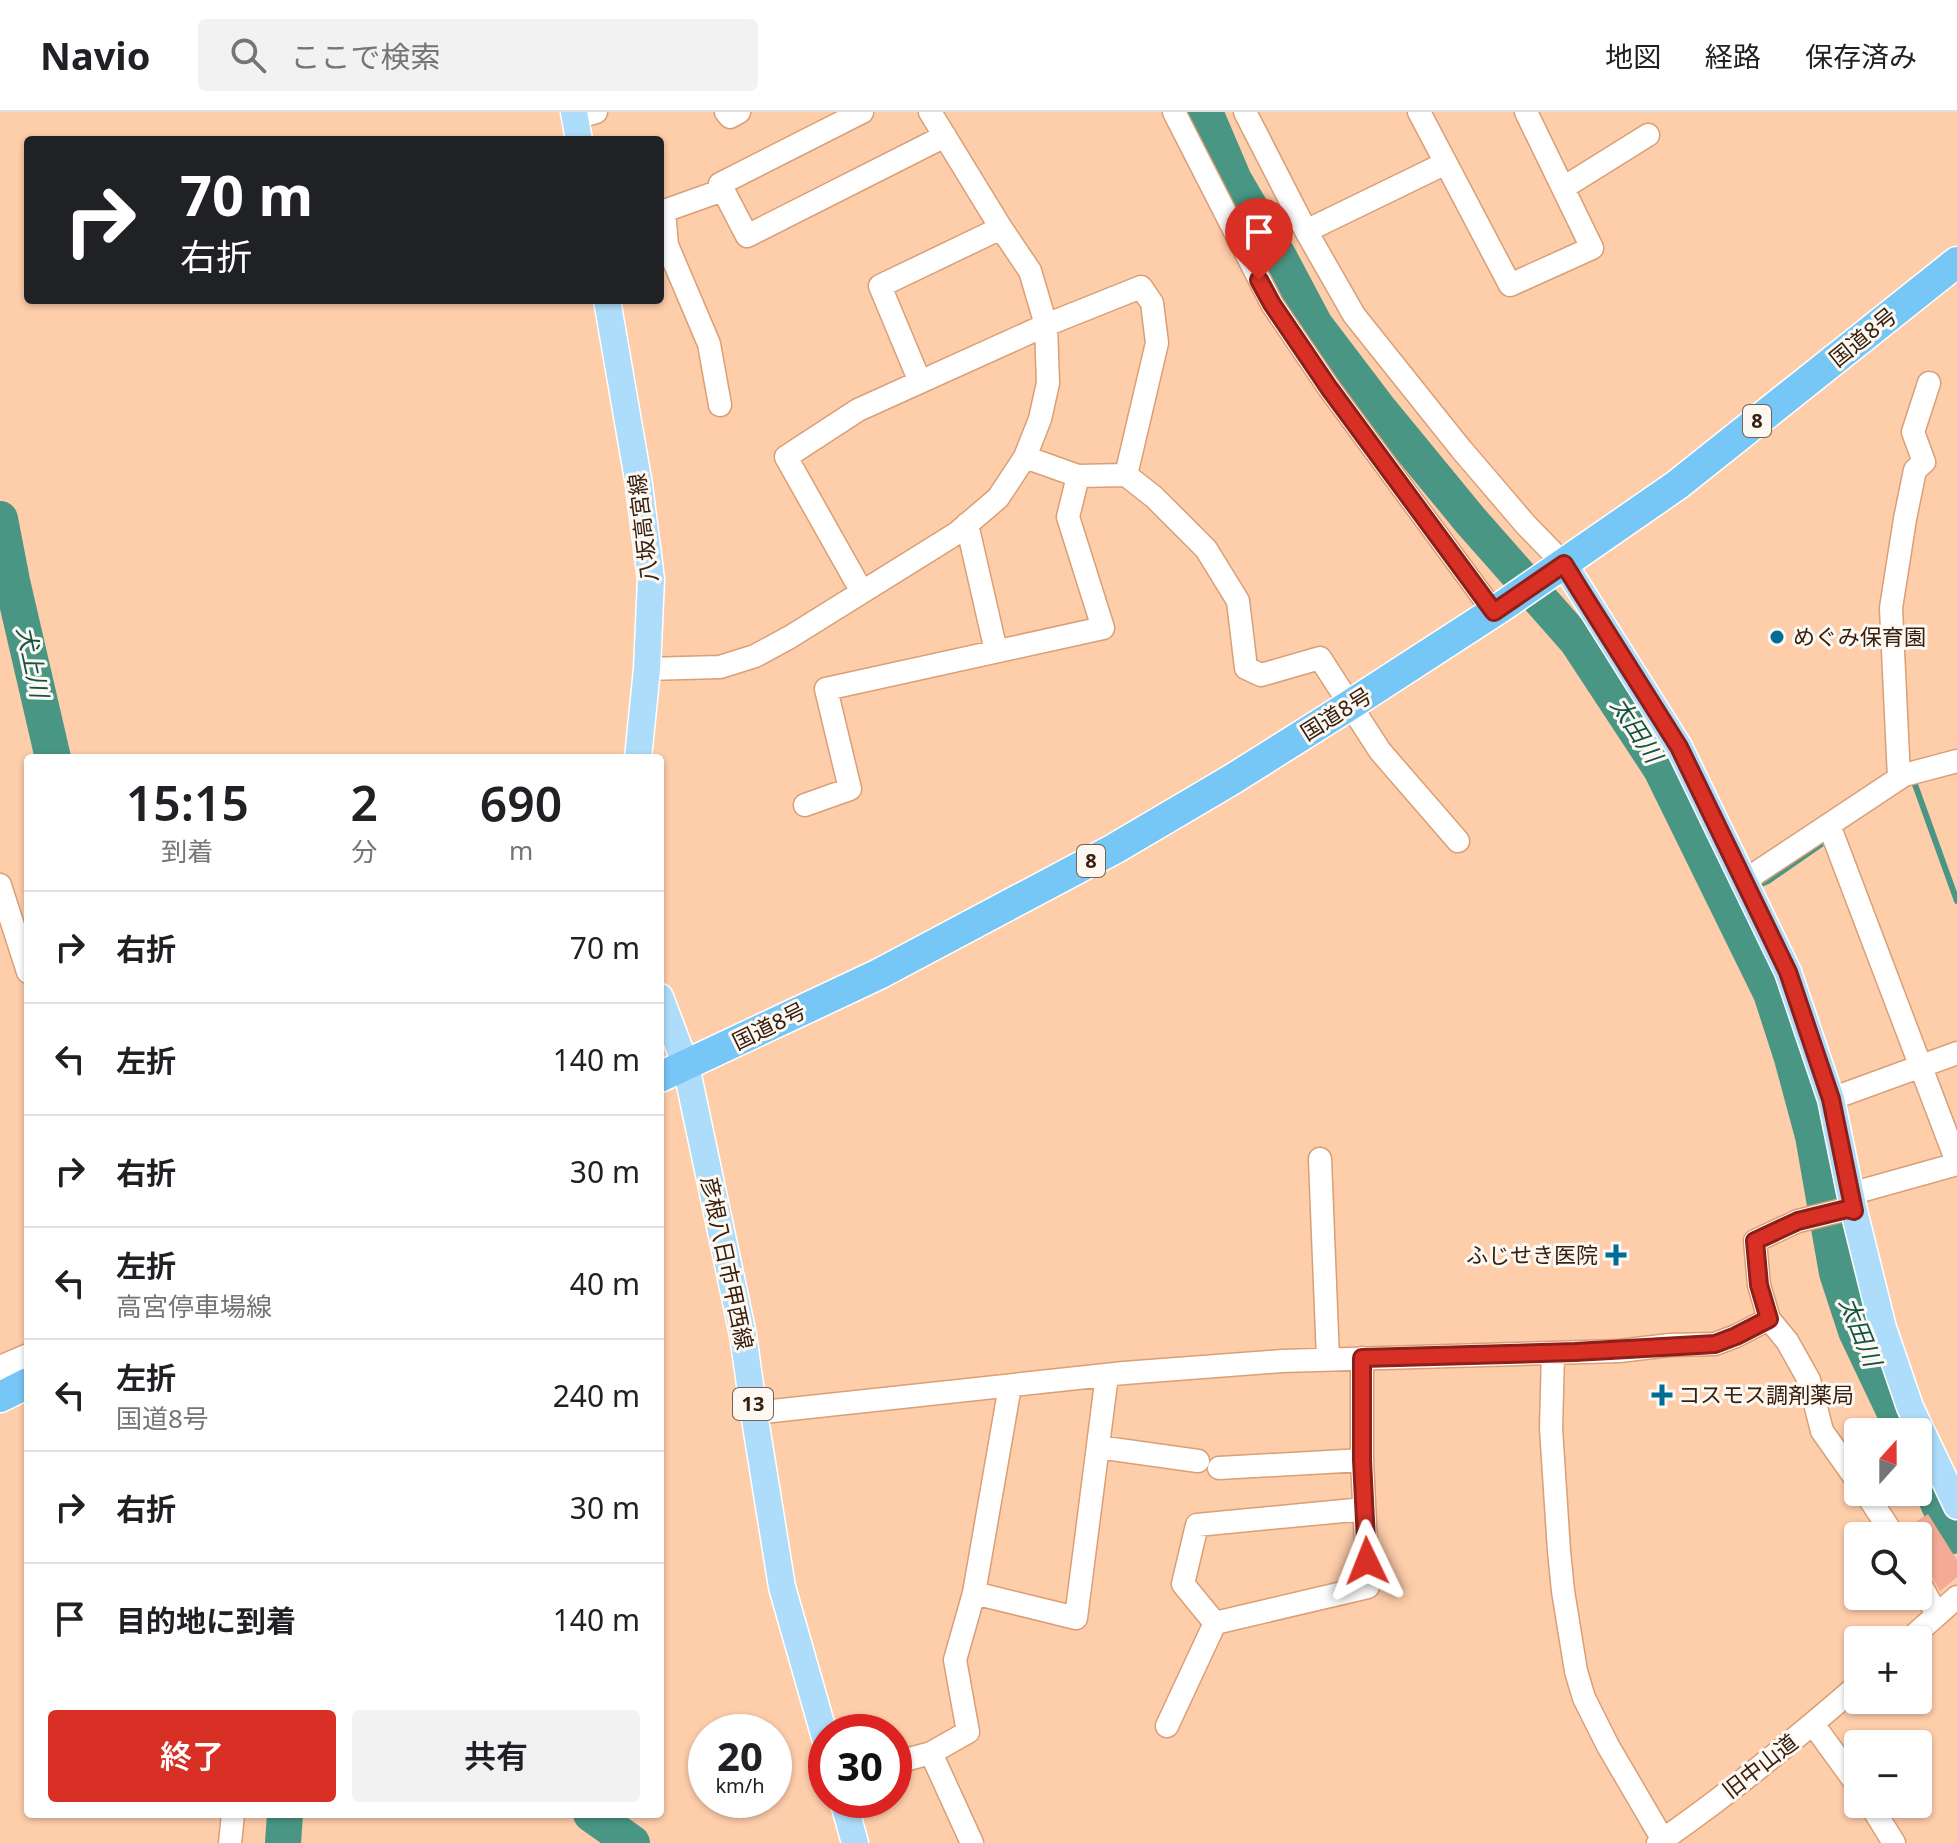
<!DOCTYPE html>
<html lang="ja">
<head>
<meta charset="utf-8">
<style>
  body { margin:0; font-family:"Noto Sans","Noto Sans JP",sans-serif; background:#f2f2f2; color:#202124; height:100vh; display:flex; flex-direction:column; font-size:30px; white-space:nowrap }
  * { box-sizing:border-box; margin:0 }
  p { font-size:26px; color:#757577 }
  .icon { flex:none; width:44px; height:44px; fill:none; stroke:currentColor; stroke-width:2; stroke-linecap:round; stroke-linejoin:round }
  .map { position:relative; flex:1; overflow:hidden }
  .side { position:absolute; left:24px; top:642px; width:640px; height:1064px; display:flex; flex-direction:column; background:#fff; border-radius:8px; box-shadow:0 2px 6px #0004 }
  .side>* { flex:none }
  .hud { position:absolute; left:24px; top:24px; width:640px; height:168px; border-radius:8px; box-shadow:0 2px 6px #0004; background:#202124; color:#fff; overflow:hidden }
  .needle { width:52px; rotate:21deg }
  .buttons { position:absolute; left:1844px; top:1306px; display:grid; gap:16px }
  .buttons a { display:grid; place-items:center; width:88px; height:88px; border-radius:8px; background:#fff; box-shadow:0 2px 6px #0004; font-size:40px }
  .speed { position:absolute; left:688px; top:1602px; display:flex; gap:16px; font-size:40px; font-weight:700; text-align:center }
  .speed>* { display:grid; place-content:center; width:104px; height:104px; border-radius:50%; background:#fff; box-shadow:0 2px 6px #0004; line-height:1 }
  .speed small { font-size:20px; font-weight:400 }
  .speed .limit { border:12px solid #d22; background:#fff; color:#111 }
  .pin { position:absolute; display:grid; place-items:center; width:68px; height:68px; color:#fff; margin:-82px -34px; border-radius:50% 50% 50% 0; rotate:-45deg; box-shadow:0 0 8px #0007 }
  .pin .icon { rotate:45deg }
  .me { position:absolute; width:88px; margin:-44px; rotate:358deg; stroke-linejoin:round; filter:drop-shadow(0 0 6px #0008) }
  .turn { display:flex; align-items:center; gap:28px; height:168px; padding:0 24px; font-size:36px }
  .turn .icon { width:104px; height:104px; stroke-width:2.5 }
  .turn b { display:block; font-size:56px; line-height:68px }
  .eta { display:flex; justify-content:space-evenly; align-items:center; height:136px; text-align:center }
  .eta b { font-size:48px; font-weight:600; line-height:56px }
  .button { display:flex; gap:16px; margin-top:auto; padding:16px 24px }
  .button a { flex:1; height:92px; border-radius:8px; background:#d93025; color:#fff; font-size:32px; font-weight:600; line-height:92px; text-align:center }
  .button a+a { background:#f2f2f2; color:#202124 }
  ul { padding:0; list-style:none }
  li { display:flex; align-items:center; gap:24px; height:112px; padding:0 24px; border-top:2px solid #e0e0e0 }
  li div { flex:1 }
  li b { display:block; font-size:30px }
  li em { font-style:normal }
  header { display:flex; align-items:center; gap:48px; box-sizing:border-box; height:112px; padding:0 40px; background:#fff; border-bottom:2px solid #e0e0e0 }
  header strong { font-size:38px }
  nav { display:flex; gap:44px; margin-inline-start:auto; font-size:28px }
  .search { width:560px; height:72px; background:#f2f2f2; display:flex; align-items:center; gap:20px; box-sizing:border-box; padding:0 28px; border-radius:8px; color:#757577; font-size:30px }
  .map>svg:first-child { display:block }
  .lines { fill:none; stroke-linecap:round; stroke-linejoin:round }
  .stream { stroke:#499684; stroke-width:6 }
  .river { stroke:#499684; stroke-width:36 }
  .building { fill:#f3aa96 }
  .minor-casing { stroke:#da9f75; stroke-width:25 }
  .major-casing { stroke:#fff; stroke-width:29 }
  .highway-casing { stroke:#fff; stroke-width:33 }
  .minor { stroke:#fff; stroke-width:22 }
  .major { stroke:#adddfa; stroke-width:26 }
  .highway { stroke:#76c6f6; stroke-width:30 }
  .route-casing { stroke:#8d1f18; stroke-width:20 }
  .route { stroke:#d93025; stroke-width:14 }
  .poi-dot { fill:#026c99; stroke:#fef8f3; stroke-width:3 }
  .labels { text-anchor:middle; stroke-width:6; stroke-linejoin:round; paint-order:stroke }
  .shield { fill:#fef8f3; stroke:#736153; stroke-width:2 }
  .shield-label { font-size:20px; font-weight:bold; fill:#37200f }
  .street-label { font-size:22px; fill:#37200f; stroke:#fef8f3 }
  .poi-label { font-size:22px; fill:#37200f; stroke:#fef8f3; text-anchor:start }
  .water-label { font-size:24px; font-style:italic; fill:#125346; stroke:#fef8f3 }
</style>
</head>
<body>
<header>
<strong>Navio</strong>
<div class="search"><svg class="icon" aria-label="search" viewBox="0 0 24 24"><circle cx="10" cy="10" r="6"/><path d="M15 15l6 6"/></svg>ここで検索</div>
<nav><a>地図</a><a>経路</a><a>保存済み</a></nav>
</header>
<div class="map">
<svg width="1957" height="1731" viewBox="0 0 1957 1731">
  <rect width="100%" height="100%" fill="#fecdaa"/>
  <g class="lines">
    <path class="stream" d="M 1911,669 L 1913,667 L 1957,789
      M 1756,774 L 1768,769 L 1830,726
      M 1726,788 L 1742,781
      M 1953,1424 L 1957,1430"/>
    <path class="river" d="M 1205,0 L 1234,68 L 1279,145 L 1315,213 L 1378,296 L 1470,408 L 1577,529 L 1661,657 L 1771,881 L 1792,946 L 1813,1024 L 1837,1161 L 1856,1219 L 1904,1320
      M 0,407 L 12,469 L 53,646
      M 1918,1347 L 1953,1424
      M 591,1702 L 632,1731
      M 283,1731 L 285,1702"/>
  </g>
  <path class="building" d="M 1928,1402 L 1957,1448 L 1957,1465 L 1940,1479 L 1930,1461 L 1918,1446 L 1918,1424 L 1908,1424 L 1906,1416 Z"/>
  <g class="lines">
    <g class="minor-casing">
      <path id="minor" d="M 726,0 L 730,5 L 739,0
        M 862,0 L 720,72 L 747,124 L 945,24
        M 1174,0 L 1272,192 L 1329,276 L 1494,500
        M 1245,0 L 1306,119 L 1354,203 L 1461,337 L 1526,413 L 1564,452
        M 1419,0 L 1510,173 L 1592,136 L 1526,0
        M 576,6 L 596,0
        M 1563,76 L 1648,23
        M 1306,119 L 1446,51
        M 920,270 L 880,174 L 1001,116
        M 720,293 L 709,232 L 667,133 L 664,99 L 723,78
        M 1025,345 L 1078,364
        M 1126,363 L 1154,385 L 1206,437 L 1238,489 L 1246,556 L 1261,563 L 1320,546 L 1380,639 L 1458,729
        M 967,412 L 996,539
        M 647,557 L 720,555 L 755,544 L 790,525 L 957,421 L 998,386 L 1025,345 L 1040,307 L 1048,271 L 1046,213 L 1030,159 L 1001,116 L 930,0
        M 1899,666 L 1891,496 L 1905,407 L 1915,358 L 1924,350 L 1913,320 L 1929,271
        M 805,693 L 850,677 L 826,577 L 1103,516 L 1068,405 L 1078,364 L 1126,363 L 1157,231 L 1152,191 L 1141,175 L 1046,213 L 858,298 L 786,345 L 862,480
        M 1829,713 L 1957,1050
        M 1744,769 L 1904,663 L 1957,649
        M 0,773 L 28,860
        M 1831,987 L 1957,941
        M 1320,1047 L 1328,1247
        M 1850,1082 L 1957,1052
        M 1854,1099 L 1847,1097 L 1798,1109 L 1755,1129 L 1759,1173 L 1769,1207 L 1787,1229 L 1809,1268 L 1822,1319 L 1858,1370
        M 1553,1241 L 1551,1316 L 1559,1439 L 1563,1479 L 1576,1559 L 1584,1586 L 1608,1634 L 1663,1728
        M 0,1255 L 28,1243
        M 754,1301 L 1124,1261 L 1282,1249 L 1619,1239 L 1670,1233 L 1715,1232 L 1736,1224 L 1769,1207
        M 1098,1335 L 1198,1349
        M 1219,1356 L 1362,1348 L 1362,1246
        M 1865,1380 L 1894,1424
        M 1918,1468 L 1937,1503
        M 974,1481 L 1076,1506 L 1107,1263
        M 1215,1511 L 1183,1472 L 1197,1413 L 1364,1397
        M 1909,1528 L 1957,1485
        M 1813,1612 L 1858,1674
        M 1167,1614 L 1215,1511 L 1368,1475 L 1362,1348
        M 931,1641 L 968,1620 L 955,1548 L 974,1481 L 1010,1274
        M 894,1651 L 931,1641 L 972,1731
        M 1870,1692 L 1894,1731
        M 230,1731 L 233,1702
        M 1658,1731 C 1728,1683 1794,1628 1858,1573"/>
    </g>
    <g class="major-casing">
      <path id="major" d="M 574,0 L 579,28
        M 607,188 L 639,373 L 651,467 L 647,557 L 638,646
        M 1564,452 L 1679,635 L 1788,860 L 1831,987 L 1854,1099 L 1883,1216 L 1910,1295 L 1957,1394
        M 660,885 L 686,954 L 743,1223 L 754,1301 L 782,1475 L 826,1629
        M 843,1688 L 855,1731"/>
    </g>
    <g class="highway-casing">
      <path id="highway" d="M 660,965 L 879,862 L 1114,737 L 1231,668 L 1350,593 L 1501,495 L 1677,373 L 1957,150
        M 0,1285 L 28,1271"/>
    </g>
    <use href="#minor" class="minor"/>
    <use href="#major" class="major"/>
    <use href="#highway" class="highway"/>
  </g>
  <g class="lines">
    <g class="route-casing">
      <path id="route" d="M 1259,168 L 1272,192 L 1329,276 L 1494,500 L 1564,452 L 1580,478 L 1679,635 L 1788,860 L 1831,987 L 1854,1099 L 1847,1097 L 1798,1109 L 1755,1129 L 1759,1173 L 1769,1207 L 1736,1224 L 1715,1232 L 1575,1240 L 1362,1246 L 1362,1348 L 1367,1449"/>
    </g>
    <use href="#route" class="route"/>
  </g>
  <g class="poi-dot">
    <circle cx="1777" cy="525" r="8"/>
    <path d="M1612 1131h8v8h8v8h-8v8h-8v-8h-8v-8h8z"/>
    <path d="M1658 1271h8v8h8v8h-8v8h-8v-8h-8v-8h8z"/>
  </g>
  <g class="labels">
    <g class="shield">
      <rect x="1743" y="293" width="28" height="32" rx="6"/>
      <rect x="1077" y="733" width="28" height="32" rx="6"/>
      <rect x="733" y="1276" width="40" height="32" rx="6"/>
    </g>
    <g class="shield-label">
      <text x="1757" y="316">8</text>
      <text x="1091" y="756">8</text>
      <text x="753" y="1299">13</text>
    </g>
    <g class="street-label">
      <text transform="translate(1863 225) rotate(-39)" y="8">国道8号</text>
      <text transform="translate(643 416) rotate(-97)" y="8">八坂高宮線</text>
      <text transform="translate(1336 602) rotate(-32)" y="8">国道8号</text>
      <text transform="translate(769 914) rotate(-26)" y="8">国道8号</text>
      <text transform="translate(727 1151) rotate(78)" y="8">彦根八日市甲西線</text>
      <text transform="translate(1760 1654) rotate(-38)" y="8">旧中山道</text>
    </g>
    <g class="poi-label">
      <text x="1793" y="533">めぐみ保育園</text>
      <text x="1598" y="1151" text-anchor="end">ふじせき医院</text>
      <text x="1678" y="1291">コスモス調剤薬局</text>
    </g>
    <g class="water-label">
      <text transform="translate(32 550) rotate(78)" y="8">犬上川</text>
      <text transform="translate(1636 618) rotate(57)" y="8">太田川</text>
      <text transform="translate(1860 1220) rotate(68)" y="8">太田川</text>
    </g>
  </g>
</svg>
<div class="buttons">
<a><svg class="needle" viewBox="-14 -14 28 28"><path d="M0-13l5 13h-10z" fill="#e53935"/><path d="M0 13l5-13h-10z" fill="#757577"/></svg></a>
<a><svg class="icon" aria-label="search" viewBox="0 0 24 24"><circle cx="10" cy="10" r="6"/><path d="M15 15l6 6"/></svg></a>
<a>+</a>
<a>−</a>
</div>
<div class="speed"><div>20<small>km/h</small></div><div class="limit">30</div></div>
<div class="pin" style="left:1259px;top:168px;background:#d93025"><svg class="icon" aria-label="arrive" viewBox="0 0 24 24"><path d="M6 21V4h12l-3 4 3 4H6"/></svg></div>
<svg class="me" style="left:1367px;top:1449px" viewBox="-20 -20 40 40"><path d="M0-17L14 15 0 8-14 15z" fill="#d93025" stroke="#fff" stroke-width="4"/></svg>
<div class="hud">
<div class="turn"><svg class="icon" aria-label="right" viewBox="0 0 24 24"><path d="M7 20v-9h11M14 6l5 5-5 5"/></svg><div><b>70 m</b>右折</div></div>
</div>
<section class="side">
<div class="eta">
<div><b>15:15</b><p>到着</p></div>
<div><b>2</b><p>分</p></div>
<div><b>690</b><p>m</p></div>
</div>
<ul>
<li><svg class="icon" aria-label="right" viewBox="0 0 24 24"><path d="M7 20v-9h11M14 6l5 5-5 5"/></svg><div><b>右折</b></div><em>70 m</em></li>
<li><svg class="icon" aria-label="left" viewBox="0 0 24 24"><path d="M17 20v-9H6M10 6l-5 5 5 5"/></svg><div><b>左折</b></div><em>140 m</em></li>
<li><svg class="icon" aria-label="right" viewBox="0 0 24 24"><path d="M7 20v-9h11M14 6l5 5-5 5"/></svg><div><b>右折</b></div><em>30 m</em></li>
<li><svg class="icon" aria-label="left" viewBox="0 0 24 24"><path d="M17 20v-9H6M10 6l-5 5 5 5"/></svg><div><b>左折</b><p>高宮停車場線</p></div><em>40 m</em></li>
<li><svg class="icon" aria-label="left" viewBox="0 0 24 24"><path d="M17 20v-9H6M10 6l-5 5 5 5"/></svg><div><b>左折</b><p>国道8号</p></div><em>240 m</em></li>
<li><svg class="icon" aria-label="right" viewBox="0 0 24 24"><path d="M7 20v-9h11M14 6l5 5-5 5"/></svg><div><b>右折</b></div><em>30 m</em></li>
<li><svg class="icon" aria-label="arrive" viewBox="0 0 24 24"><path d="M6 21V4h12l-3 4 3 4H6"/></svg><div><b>目的地に到着</b></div><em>140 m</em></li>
</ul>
<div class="button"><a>終了</a><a>共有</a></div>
</section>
</div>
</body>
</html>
